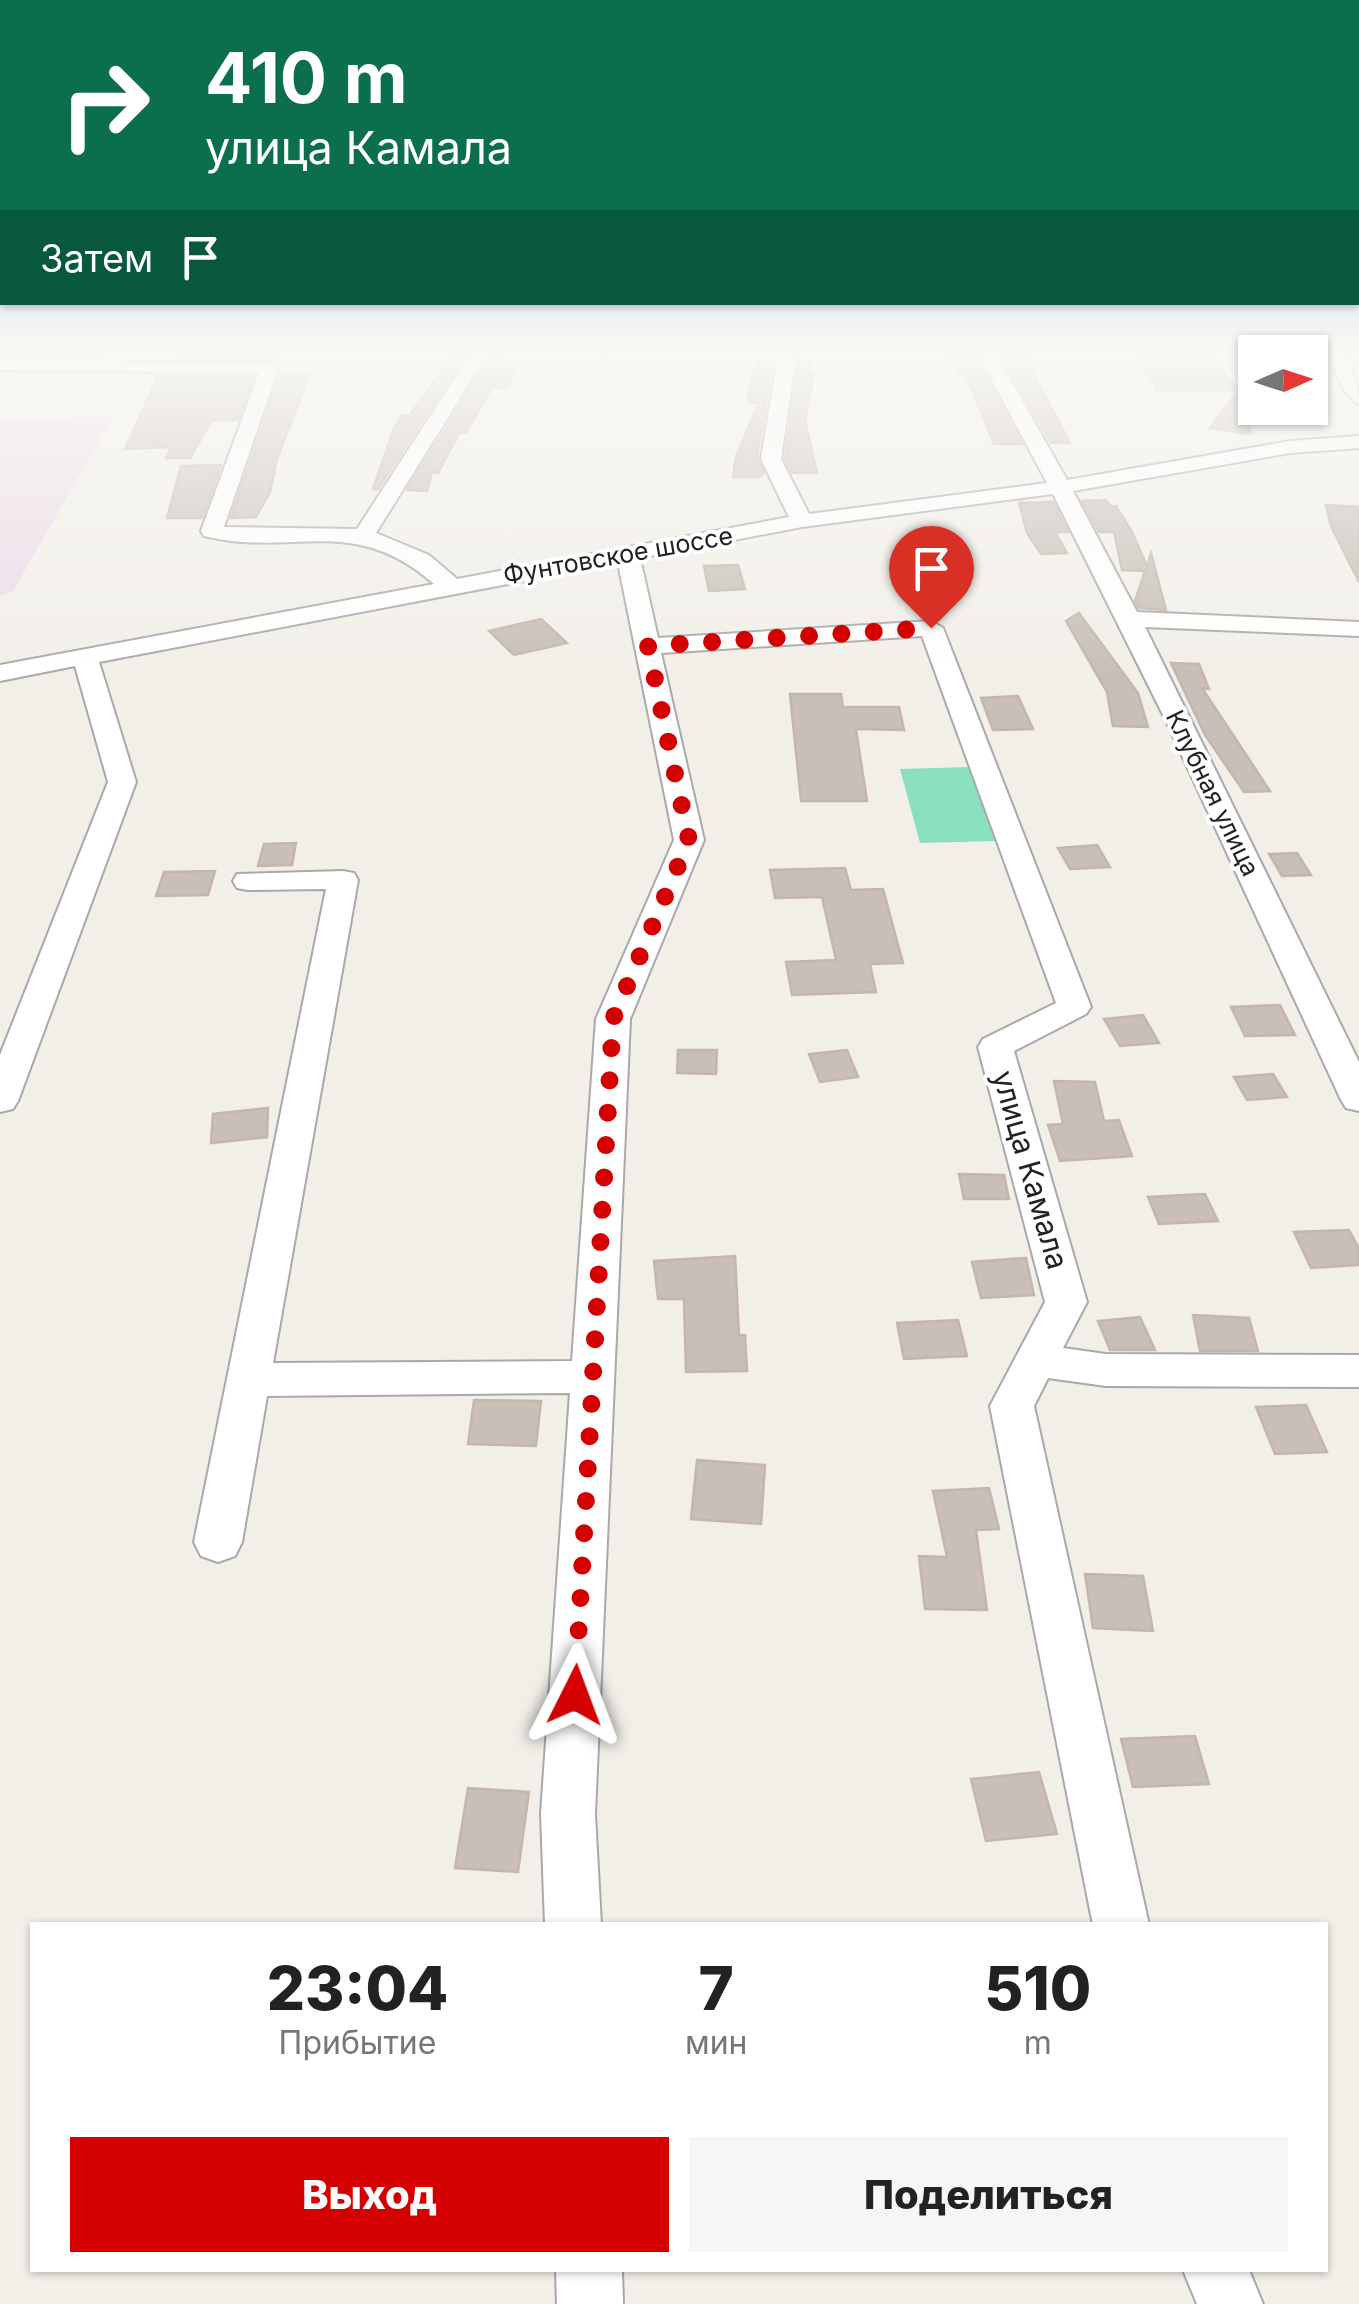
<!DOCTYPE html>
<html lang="ru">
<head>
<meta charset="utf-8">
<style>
  body { margin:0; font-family:Inter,sans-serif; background:#f6f6f6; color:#222; height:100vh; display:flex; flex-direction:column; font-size:38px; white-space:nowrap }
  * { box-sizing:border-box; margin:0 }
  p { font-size:32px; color:#767676 }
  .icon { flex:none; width:55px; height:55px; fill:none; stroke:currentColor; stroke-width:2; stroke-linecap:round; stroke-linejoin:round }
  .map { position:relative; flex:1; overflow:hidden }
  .sheet { position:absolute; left:30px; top:1922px; width:1298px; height:350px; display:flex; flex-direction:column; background:#fff; border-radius:0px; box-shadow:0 2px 8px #0004 }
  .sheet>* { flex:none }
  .top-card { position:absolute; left:0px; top:0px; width:1360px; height:305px; box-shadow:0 2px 8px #0004; background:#0b6e4f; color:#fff; overflow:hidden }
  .needle { width:65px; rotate:87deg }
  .buttons { position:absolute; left:1238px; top:335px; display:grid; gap:20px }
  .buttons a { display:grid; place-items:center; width:90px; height:90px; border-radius:0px; background:#fff; box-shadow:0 2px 8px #0004; font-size:50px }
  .pin { position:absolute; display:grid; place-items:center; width:85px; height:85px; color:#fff; margin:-102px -42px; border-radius:50% 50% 50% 0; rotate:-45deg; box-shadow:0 0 10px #0007 }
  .pin .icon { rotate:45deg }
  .me { position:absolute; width:110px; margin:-55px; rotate:3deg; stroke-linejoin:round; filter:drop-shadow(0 0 8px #0008) }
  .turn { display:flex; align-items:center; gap:35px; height:210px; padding:0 40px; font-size:45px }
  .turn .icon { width:130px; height:130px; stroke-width:2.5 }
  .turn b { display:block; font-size:70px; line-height:85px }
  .then { display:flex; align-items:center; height:95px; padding:0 40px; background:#0003; gap:20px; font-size:38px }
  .eta { display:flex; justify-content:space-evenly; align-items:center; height:170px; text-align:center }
  .eta b { font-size:60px; font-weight:800; line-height:70px }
  .action { display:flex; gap:20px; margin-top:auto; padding:20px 40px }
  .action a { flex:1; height:115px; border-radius:0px; background:#d40000; color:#fff; font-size:40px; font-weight:800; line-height:115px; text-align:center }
  .action a+a { background:#f6f6f6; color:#222 }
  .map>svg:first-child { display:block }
  .industrial { fill:#ebdbe8 }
  .pitch { fill:#88e0be }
  .building { fill:#c7bfb8; stroke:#c4b6ab; stroke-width:2.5 }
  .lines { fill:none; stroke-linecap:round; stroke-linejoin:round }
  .minor-casing { stroke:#a9a9a9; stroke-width:4 }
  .minor { fill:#fff; fill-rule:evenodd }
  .route { stroke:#d40000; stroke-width:18; stroke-dasharray:0 32.4 }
  .labels { text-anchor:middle; stroke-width:8; stroke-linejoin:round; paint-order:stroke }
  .far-street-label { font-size:25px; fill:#222; stroke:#fff }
  .street-label { font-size:30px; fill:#222; stroke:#fff }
</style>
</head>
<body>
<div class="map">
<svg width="1359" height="2304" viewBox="0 0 1359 2304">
  <rect width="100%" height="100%" fill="#f2efe9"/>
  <path class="industrial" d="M 113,417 L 13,591 L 0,596 L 0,418 Z"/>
  <path class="pitch" d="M 971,767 L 996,841 L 920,843 L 900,769 Z"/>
  <path class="building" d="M 949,350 L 972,350 L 1022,444 L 994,444 L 966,375 L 960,375 Z
    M 998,350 L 1021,350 L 1070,443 L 1051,443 Z
    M 1187,350 L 1194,360 L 1209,360 L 1235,390 L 1157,390 L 1136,352 Z
    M 189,351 L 231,353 L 273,352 L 271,360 L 180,359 Z
    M 453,355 L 465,356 L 378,489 L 373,489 L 394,428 L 402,415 L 409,416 Z
    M 759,361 L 773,361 L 757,458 L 764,473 L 759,477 L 733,477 L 736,456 L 759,403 L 748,402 L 750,383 Z
    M 487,362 L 518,363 L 507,388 L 492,387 L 466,433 L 459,433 L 438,473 L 432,472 L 427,491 L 407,490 Z
    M 799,362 L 812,363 L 809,374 L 814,375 L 805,420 L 817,473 L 792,473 L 785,458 Z
    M 310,373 L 277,459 L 270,492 L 256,517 L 231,518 L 280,374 Z
    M 158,376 L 254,377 L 238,420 L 212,420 L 190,458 L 166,458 L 171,447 L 125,449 Z
    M 1237,392 L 1246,402 L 1251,434 L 1210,428 Z
    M 221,465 L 202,518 L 167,518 L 181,466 Z
    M 1106,500 L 1112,507 L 1116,506 L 1132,532 L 1147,566 L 1151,553 L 1166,610 L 1139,608 L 1135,601 L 1145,571 L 1122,570 L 1114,532 L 1099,532 L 1082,501 Z
    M 1053,502 L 1068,532 L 1055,532 L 1067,553 L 1041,554 L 1027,533 L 1019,503 Z
    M 1326,505 L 1359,507 L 1359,582 L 1331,526 Z
    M 738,565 L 745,589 L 709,591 L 704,566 Z
    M 1079,613 L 1138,693 L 1148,727 L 1113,726 L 1107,692 L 1066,621 Z
    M 541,619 L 567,643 L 514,655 L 489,631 Z
    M 1171,663 L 1199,664 L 1209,689 L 1202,688 L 1270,791 L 1244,792 L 1205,735 Z
    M 790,694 L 841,694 L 843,707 L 899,707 L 904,730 L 856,729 L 867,801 L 801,801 Z
    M 1018,696 L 1033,729 L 993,730 L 981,698 Z
    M 296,843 L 292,865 L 258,866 L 264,844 Z
    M 1097,845 L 1110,867 L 1070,869 L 1058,848 Z
    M 1297,853 L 1311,875 L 1282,876 L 1269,854 Z
    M 845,868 L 851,890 L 883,889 L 903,963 L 870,964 L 876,992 L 792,995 L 786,962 L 836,960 L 822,897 L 775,898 L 770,870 Z
    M 215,871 L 208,895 L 156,896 L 164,872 Z
    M 1280,1005 L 1295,1035 L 1245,1036 L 1231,1007 Z
    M 1143,1015 L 1159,1043 L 1120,1046 L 1104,1019 Z
    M 678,1050 L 717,1050 L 716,1074 L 677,1073 Z
    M 847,1050 L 858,1077 L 820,1082 L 809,1054 Z
    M 1273,1074 L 1287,1097 L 1247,1100 L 1234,1077 Z
    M 1054,1081 L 1095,1082 L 1104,1121 L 1119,1120 L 1132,1156 L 1060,1161 L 1048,1125 L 1063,1124 Z
    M 268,1108 L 267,1137 L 211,1143 L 213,1114 Z
    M 959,1174 L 1004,1175 L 1009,1199 L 964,1199 Z
    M 1205,1194 L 1218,1221 L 1159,1224 L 1148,1197 Z
    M 1349,1230 L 1359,1249 L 1359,1265 L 1311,1268 L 1294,1232 Z
    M 735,1256 L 739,1335 L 745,1335 L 747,1371 L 686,1372 L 684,1299 L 658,1299 L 654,1261 Z
    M 1026,1258 L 1034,1295 L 981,1298 L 972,1262 Z
    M 1193,1315 L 1249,1318 L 1258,1351 L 1200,1351 Z
    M 1140,1317 L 1155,1350 L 1110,1350 L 1098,1321 Z
    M 958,1320 L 967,1356 L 904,1359 L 897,1323 Z
    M 474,1400 L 541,1401 L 536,1446 L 468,1444 Z
    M 1306,1405 L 1327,1452 L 1275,1454 L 1256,1407 Z
    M 697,1460 L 765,1465 L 761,1524 L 691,1519 Z
    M 989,1488 L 999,1529 L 976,1530 L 987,1610 L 925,1609 L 919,1556 L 947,1557 L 933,1491 Z
    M 1085,1574 L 1143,1576 L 1153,1631 L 1093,1628 Z
    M 1195,1736 L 1209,1784 L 1133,1787 L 1121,1739 Z
    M 1039,1772 L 1057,1834 L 986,1841 L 971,1779 Z
    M 468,1788 L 529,1792 L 518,1872 L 455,1868 Z"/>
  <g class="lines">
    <g class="minor-casing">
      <path id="minor" d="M 473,350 L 597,351 L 606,356 L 597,361 L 485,358 L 376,533 L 429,555 L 457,579 L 789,517 L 761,459 L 779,350 L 797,350 L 781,459 L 809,514 L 1047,483 L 976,350 L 994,350 L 1067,480 L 1290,441 L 1359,436 L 1359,448 L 1290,453 L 1073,491 L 1137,612 L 1359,622 L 1359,636 L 1145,627 L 1359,1062 L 1359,1111 L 1346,1108 L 1341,1100 L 1166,721 L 1053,494 L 802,527 L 640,558 L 658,638 L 931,621 L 943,628 L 1091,1007 L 1086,1014 L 1014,1051 L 1087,1302 L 1063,1348 L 1106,1354 L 1359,1355 L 1359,1387 L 1106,1386 L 1048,1378 L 1034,1406 L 1149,1925 L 1093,1925 L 990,1406 L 1045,1302 L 978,1047 L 983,1039 L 1056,1003 L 922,636 L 661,653 L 704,840 L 630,1019 L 595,1814 L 601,1925 L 545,1925 L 541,1814 L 570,1393 L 267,1396 L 242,1542 L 235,1556 L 218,1562 L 201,1556 L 194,1542 L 326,889 L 248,890 L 237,888 L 233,881 L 237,874 L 343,871 L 354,873 L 358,880 L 273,1363 L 572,1361 L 596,1019 L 674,840 L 618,563 L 99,662 L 136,782 L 18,1101 L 13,1109 L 0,1112 L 0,1055 L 108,782 L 75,666 L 0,681 L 0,665 L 434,584 C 352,512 292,558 204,536 L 201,531 L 259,373 L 0,370 L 0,360 L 271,364 L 277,372 L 224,527 L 357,529 Z
        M 1205,350 L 1224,350 L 1255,384 L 1255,401 L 1248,399 Z
        M 1332,350 L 1350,350 C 1348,369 1359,381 1359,404 C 1343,396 1331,368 1332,350 Z
        M 556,2270 L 622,2270 L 623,2304 L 557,2304 Z
        M 1183,2270 L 1249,2270 L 1263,2304 L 1197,2304 Z"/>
    </g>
    <use href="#minor" class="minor"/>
  </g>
  <linearGradient id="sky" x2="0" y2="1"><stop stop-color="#8fc0e4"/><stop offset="0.52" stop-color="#f9f8f5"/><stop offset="1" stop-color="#f9f8f5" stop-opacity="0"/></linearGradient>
  <rect width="1359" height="673" fill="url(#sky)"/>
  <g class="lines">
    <path class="route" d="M 575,1695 L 613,1019 L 689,840 L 648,646 L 931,628"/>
  </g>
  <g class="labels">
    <g class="far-street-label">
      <text transform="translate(618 555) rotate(-10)" y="9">Фунтовское шоссе</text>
      <text transform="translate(1213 793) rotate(64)" y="9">Клубная улица</text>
    </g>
    <g class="street-label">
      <text transform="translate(1030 1170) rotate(74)" y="10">улица Камала</text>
    </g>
  </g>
</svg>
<div class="buttons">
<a><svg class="needle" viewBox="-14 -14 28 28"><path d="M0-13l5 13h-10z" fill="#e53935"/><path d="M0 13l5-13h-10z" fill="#767676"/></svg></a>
</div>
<div class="pin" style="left:931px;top:628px;background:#d93025"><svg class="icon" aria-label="arrive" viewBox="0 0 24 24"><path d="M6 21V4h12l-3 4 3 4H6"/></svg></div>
<svg class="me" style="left:575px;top:1695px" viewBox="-20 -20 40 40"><path d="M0-17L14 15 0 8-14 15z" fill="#d40000" stroke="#fff" stroke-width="4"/></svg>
<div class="top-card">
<div class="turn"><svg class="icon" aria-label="right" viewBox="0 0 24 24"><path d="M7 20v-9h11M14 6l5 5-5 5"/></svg><div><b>410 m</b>улица Камала</div></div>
<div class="then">Затем<svg class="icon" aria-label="arrive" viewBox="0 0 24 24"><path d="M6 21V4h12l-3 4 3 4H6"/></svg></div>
</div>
<section class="sheet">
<div class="eta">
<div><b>23:04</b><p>Прибытие</p></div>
<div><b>7</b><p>мин</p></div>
<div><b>510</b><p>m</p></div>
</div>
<div class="action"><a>Выход</a><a>Поделиться</a></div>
</section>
</div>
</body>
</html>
